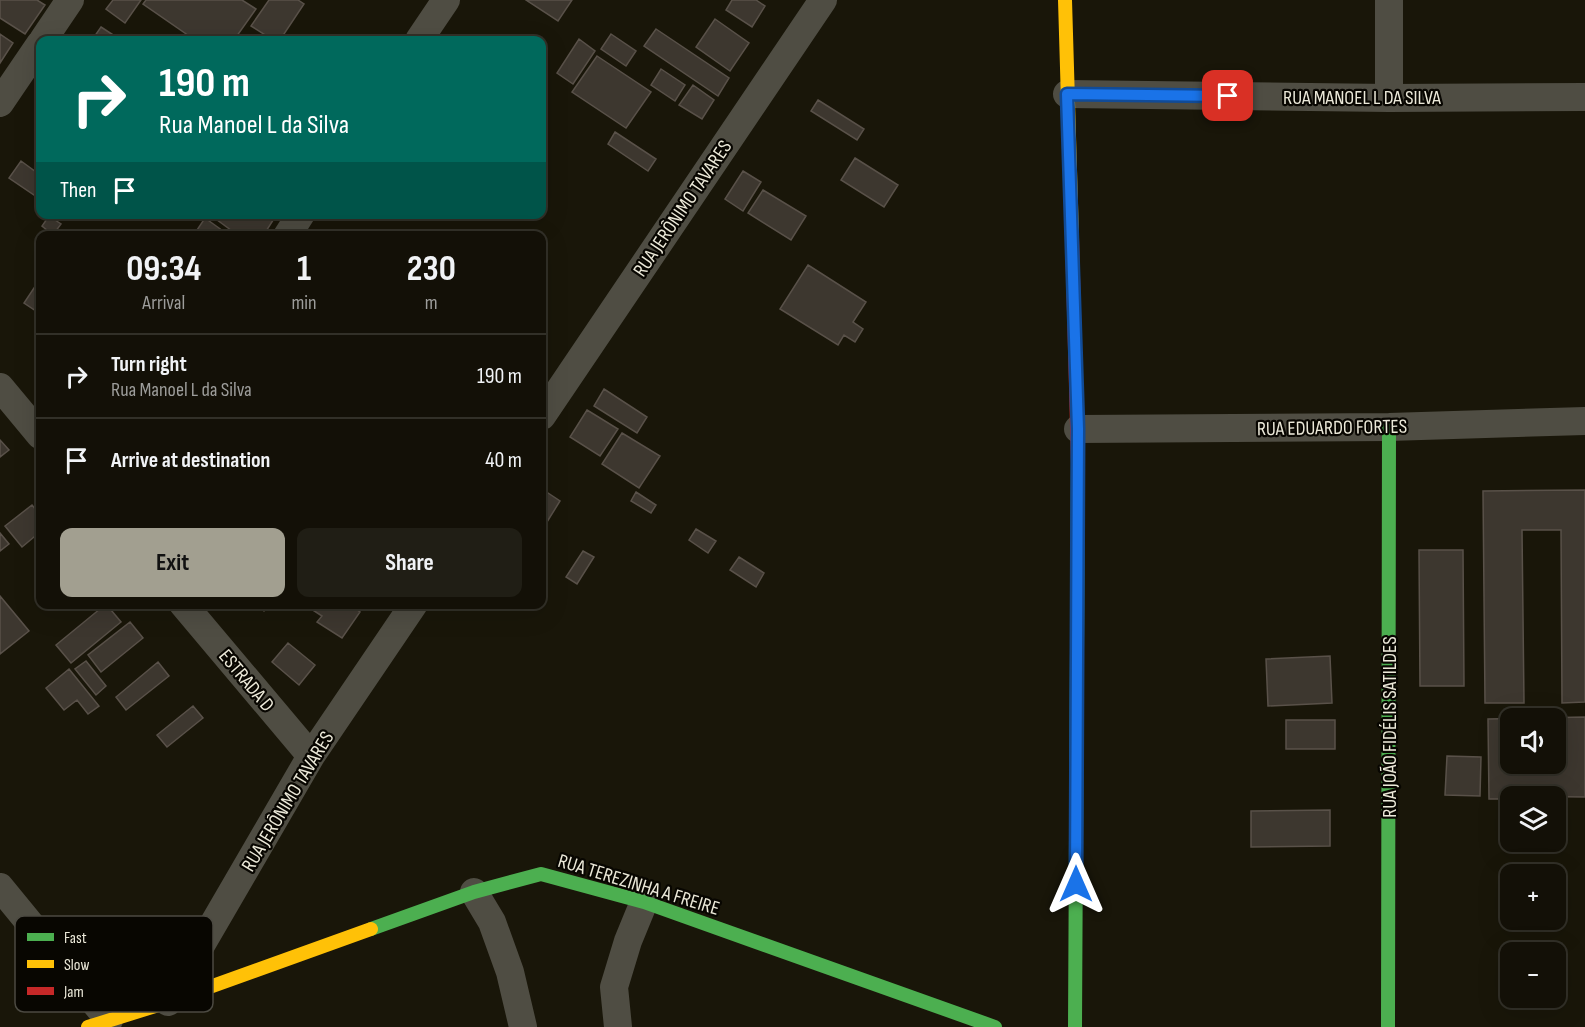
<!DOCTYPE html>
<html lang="en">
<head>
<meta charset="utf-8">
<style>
  body { margin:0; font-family:"Sofia Sans Condensed",sans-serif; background:#201e15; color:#f1f3f6; height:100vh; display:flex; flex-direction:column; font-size:22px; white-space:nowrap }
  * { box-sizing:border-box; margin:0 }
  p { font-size:20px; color:#9d9d9b }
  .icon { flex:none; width:33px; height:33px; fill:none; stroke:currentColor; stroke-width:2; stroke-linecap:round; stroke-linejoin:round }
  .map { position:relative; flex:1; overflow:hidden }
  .panel { position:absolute; left:36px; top:231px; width:510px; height:378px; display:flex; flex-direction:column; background:#131007; border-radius:12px; box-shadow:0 6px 24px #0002,0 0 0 2px #323028 }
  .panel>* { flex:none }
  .top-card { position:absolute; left:36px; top:36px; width:510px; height:183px; border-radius:12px; box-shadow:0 6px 24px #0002,0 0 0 2px #323028; background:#00695c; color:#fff; overflow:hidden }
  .controls { position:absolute; left:1500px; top:708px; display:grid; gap:12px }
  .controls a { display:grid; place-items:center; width:66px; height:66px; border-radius:12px; background:#131007; box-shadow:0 6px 24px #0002,0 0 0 2px #323028; font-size:30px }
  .pin { position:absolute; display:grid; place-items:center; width:51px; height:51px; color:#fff; margin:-26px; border-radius:12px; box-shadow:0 3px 9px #0006 }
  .me { position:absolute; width:66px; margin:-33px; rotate:0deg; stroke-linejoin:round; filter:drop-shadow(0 0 4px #0008) }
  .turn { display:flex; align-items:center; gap:21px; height:126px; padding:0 24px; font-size:27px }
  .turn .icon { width:78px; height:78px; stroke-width:2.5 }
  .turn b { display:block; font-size:42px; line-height:51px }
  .then { display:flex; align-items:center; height:57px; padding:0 24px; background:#0003; gap:12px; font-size:22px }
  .eta { display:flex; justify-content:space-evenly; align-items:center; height:102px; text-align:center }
  .eta b { font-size:36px; font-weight:700; line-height:42px }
  .action { display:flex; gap:12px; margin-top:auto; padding:12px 24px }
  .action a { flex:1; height:69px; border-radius:12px; background:#a29f90; color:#111; font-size:24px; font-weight:700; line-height:69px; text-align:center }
  .action a+a { background:#201e15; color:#f1f3f6 }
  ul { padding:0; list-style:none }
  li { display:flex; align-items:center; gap:18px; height:84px; padding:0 24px; border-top:2px solid #323028 }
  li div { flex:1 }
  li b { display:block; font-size:22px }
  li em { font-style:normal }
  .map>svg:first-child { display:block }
  .building { fill:#3d372f; stroke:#595149; stroke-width:1.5; fill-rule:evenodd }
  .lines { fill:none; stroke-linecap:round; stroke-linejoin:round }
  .street { stroke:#4f4d43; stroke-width:28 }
  .fast { stroke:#4caf50; stroke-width:14 }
  .slow { stroke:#ffc107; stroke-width:14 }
  .jam { stroke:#c62828; stroke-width:14 }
  .route-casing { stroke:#114b97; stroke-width:15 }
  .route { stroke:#1a73e8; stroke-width:10 }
  .labels { text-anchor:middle; stroke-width:4.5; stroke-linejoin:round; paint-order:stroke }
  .street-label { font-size:20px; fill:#ece9d9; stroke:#080601 }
  .key { fill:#080601; stroke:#4c4a42; stroke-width:1.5 }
  .key-label { font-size:16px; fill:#ece9d9 }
</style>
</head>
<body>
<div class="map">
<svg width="1585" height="1027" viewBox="0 0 1585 1027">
  <rect width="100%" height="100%" fill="#191609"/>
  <path class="building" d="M 0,0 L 37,0 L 45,5 L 25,34 L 0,18 Z
    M 113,0 L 141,0 L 125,23 L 106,9 Z
    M 146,0 L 242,0 L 256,9 L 234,40 L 195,40 L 143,4 Z
    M 269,0 L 298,0 L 304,4 L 280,40 L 273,40 L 251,26 Z
    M 526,0 L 572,0 L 558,21 Z
    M 732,0 L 756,0 L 765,6 L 752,27 L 726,10 Z
    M 715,19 L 749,43 L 730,71 L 696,47 Z
    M 101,27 L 121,40 L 92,40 Z
    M 656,29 L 729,78 L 718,96 L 644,46 Z
    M 0,34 L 13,43 L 0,63 Z
    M 611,34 L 636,51 L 626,66 L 601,49 Z
    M 579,39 L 595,51 L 573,84 L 557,73 Z
    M 597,56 L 651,92 L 626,128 L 572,92 Z
    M 661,69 L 685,85 L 675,101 L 651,85 Z
    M 693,85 L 714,100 L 702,119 L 679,105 Z
    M 818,100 L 864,129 L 857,140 L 811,111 Z
    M 615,132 L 656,159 L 648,171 L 608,144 Z
    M 855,158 L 898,185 L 884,207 L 841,180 Z
    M 21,161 L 40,175 L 40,199 L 9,178 Z
    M 743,171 L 761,182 L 743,211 L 725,199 Z
    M 763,190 L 806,216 L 791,240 L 748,213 Z
    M 209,214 L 277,214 L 263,236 L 239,236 Z
    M 49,216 L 61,224 L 53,235 L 42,226 Z
    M 205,218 L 230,236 L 193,236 Z
    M 808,265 L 866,302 L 853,322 L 863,329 L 855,342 L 844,335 L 838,345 L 780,309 Z
    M 40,279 L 40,312 L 39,313 L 24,303 Z
    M 604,389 L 647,417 L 637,433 L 594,406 Z
    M 587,410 L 618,429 L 600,456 L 570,437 Z
    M 622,433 L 660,456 L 639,488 L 602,464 Z
    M 0,440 L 9,450 L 0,457 Z
    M 542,489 L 560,501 L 542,530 Z
    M 1585,490 L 1585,702 L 1562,703 L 1561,530 L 1522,530 L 1524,703 L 1485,703 L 1483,491 Z
    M 636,492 L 656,505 L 651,513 L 631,501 Z
    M 32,505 L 40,515 L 40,532 L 22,547 L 5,526 Z
    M 696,529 L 716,541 L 708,553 L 689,540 Z
    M 0,533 L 9,544 L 0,551 Z
    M 1419,550 L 1463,550 L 1464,686 L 1420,686 Z
    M 583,551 L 594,557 L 577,584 L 566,577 Z
    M 739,557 L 764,573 L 756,587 L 730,570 Z
    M 0,596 L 29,631 L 0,654 Z
    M 106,604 L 121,622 L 71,663 L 56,645 Z
    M 255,604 L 269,604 L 264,611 Z
    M 349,604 L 360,612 L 342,638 L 317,622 L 322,616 L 305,605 Z
    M 130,622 L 143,638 L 101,672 L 88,655 Z
    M 288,643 L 315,665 L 299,685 L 272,662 Z
    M 1330,656 L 1332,703 L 1268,706 L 1266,659 Z
    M 86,661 L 106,686 L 96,695 L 75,669 Z
    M 158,662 L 169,676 L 126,710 L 116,697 Z
    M 69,669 L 99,706 L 88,714 L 77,700 L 64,710 L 46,688 Z
    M 193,706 L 203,718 L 167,747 L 157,735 Z
    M 1585,717 L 1585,797 L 1510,796 L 1510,799 L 1489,799 L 1488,719 ZM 1510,718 L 1556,718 L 1556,764 L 1510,764 Z
    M 1286,720 L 1335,720 L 1335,749 L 1286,749 Z
    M 1447,756 L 1481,757 L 1480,796 L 1445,795 Z
    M 1330,810 L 1330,846 L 1251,847 L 1251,811 Z"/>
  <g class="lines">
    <path class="street" d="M 1389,0 L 1389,98
      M 43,40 L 70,0
      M 419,40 L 446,0
      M 1067,94 L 1389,98 L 1585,97
      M 0,103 L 40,44
      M 287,236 L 301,214
      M 0,387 L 40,435
      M 542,416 L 823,0
      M 1078,429 L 1389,427 L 1585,421
      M 183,604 L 311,756
      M 0,887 L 109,1020
      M 474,892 L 492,922 L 510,972 L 523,1027
      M 168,1002 L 311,756 L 414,604
      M 618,1027 L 614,987 L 628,941 L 644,902"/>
    <path class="fast" d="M 371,929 L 474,892 L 541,874 L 644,902 L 995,1027
      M 1075,1027 L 1078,464
      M 1388,1027 L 1389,427"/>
    <path class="slow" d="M 1065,0 L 1072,237
      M 88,1027 L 168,1002 L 371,929"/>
    <path class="jam" d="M 1072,237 L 1078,464"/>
  </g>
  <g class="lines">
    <g class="route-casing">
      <path id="route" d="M 1076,884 L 1078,429 L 1067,94 L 1228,96"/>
    </g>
    <use href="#route" class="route"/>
  </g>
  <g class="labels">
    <g class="street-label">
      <text x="1362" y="104">RUA MANOEL L DA SILVA</text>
      <text transform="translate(682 208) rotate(-56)" y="7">RUA JERÔNIMO TAVARES</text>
      <text transform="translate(1332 427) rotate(-1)" y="7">RUA EDUARDO FORTES</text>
      <text transform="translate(247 680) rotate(50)" y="7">ESTRADA D</text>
      <text transform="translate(1389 727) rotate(-90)" y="7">RUA JOÃO FIDÉLIS SATILDES</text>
      <text transform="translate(287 801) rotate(-59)" y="7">RUA JERÔNIMO TAVARES</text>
      <text transform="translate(639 884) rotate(17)" y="7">RUA TEREZINHA A FREIRE</text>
    </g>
  </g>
  <rect x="15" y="916" width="198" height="96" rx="9" class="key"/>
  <rect x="27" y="933" width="27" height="8" fill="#4caf50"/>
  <rect x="27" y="960" width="27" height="8" fill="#ffc107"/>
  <rect x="27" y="987" width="27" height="8" fill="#c62828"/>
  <g class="key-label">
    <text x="64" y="943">Fast</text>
    <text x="64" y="970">Slow</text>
    <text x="64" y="997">Jam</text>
  </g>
</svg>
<div class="controls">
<a><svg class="icon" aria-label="sound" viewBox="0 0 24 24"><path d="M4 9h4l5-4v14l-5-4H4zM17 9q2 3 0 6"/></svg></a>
<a><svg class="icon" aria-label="layers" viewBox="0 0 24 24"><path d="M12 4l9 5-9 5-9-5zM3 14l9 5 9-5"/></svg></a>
<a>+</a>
<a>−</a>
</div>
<div class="pin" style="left:1228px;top:96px;background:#d93025"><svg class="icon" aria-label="arrive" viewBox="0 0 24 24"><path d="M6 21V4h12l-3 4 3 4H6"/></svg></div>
<svg class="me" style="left:1076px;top:884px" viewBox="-20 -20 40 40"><path d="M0-17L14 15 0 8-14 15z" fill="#1a73e8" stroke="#fff" stroke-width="4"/></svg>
<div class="top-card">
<div class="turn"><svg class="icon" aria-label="right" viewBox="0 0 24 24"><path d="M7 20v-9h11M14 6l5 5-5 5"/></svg><div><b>190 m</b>Rua Manoel L da Silva</div></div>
<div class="then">Then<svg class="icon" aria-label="arrive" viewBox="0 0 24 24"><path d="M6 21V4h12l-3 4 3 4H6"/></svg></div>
</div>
<section class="panel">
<div class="eta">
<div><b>09:34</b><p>Arrival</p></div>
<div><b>1</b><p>min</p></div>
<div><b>230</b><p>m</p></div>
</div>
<ul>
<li><svg class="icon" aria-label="right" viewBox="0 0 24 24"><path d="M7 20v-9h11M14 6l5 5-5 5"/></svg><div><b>Turn right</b><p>Rua Manoel L da Silva</p></div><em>190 m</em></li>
<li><svg class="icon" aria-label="arrive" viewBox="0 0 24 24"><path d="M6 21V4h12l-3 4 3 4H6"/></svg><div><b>Arrive at destination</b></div><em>40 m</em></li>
</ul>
<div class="action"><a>Exit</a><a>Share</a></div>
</section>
</div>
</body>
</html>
